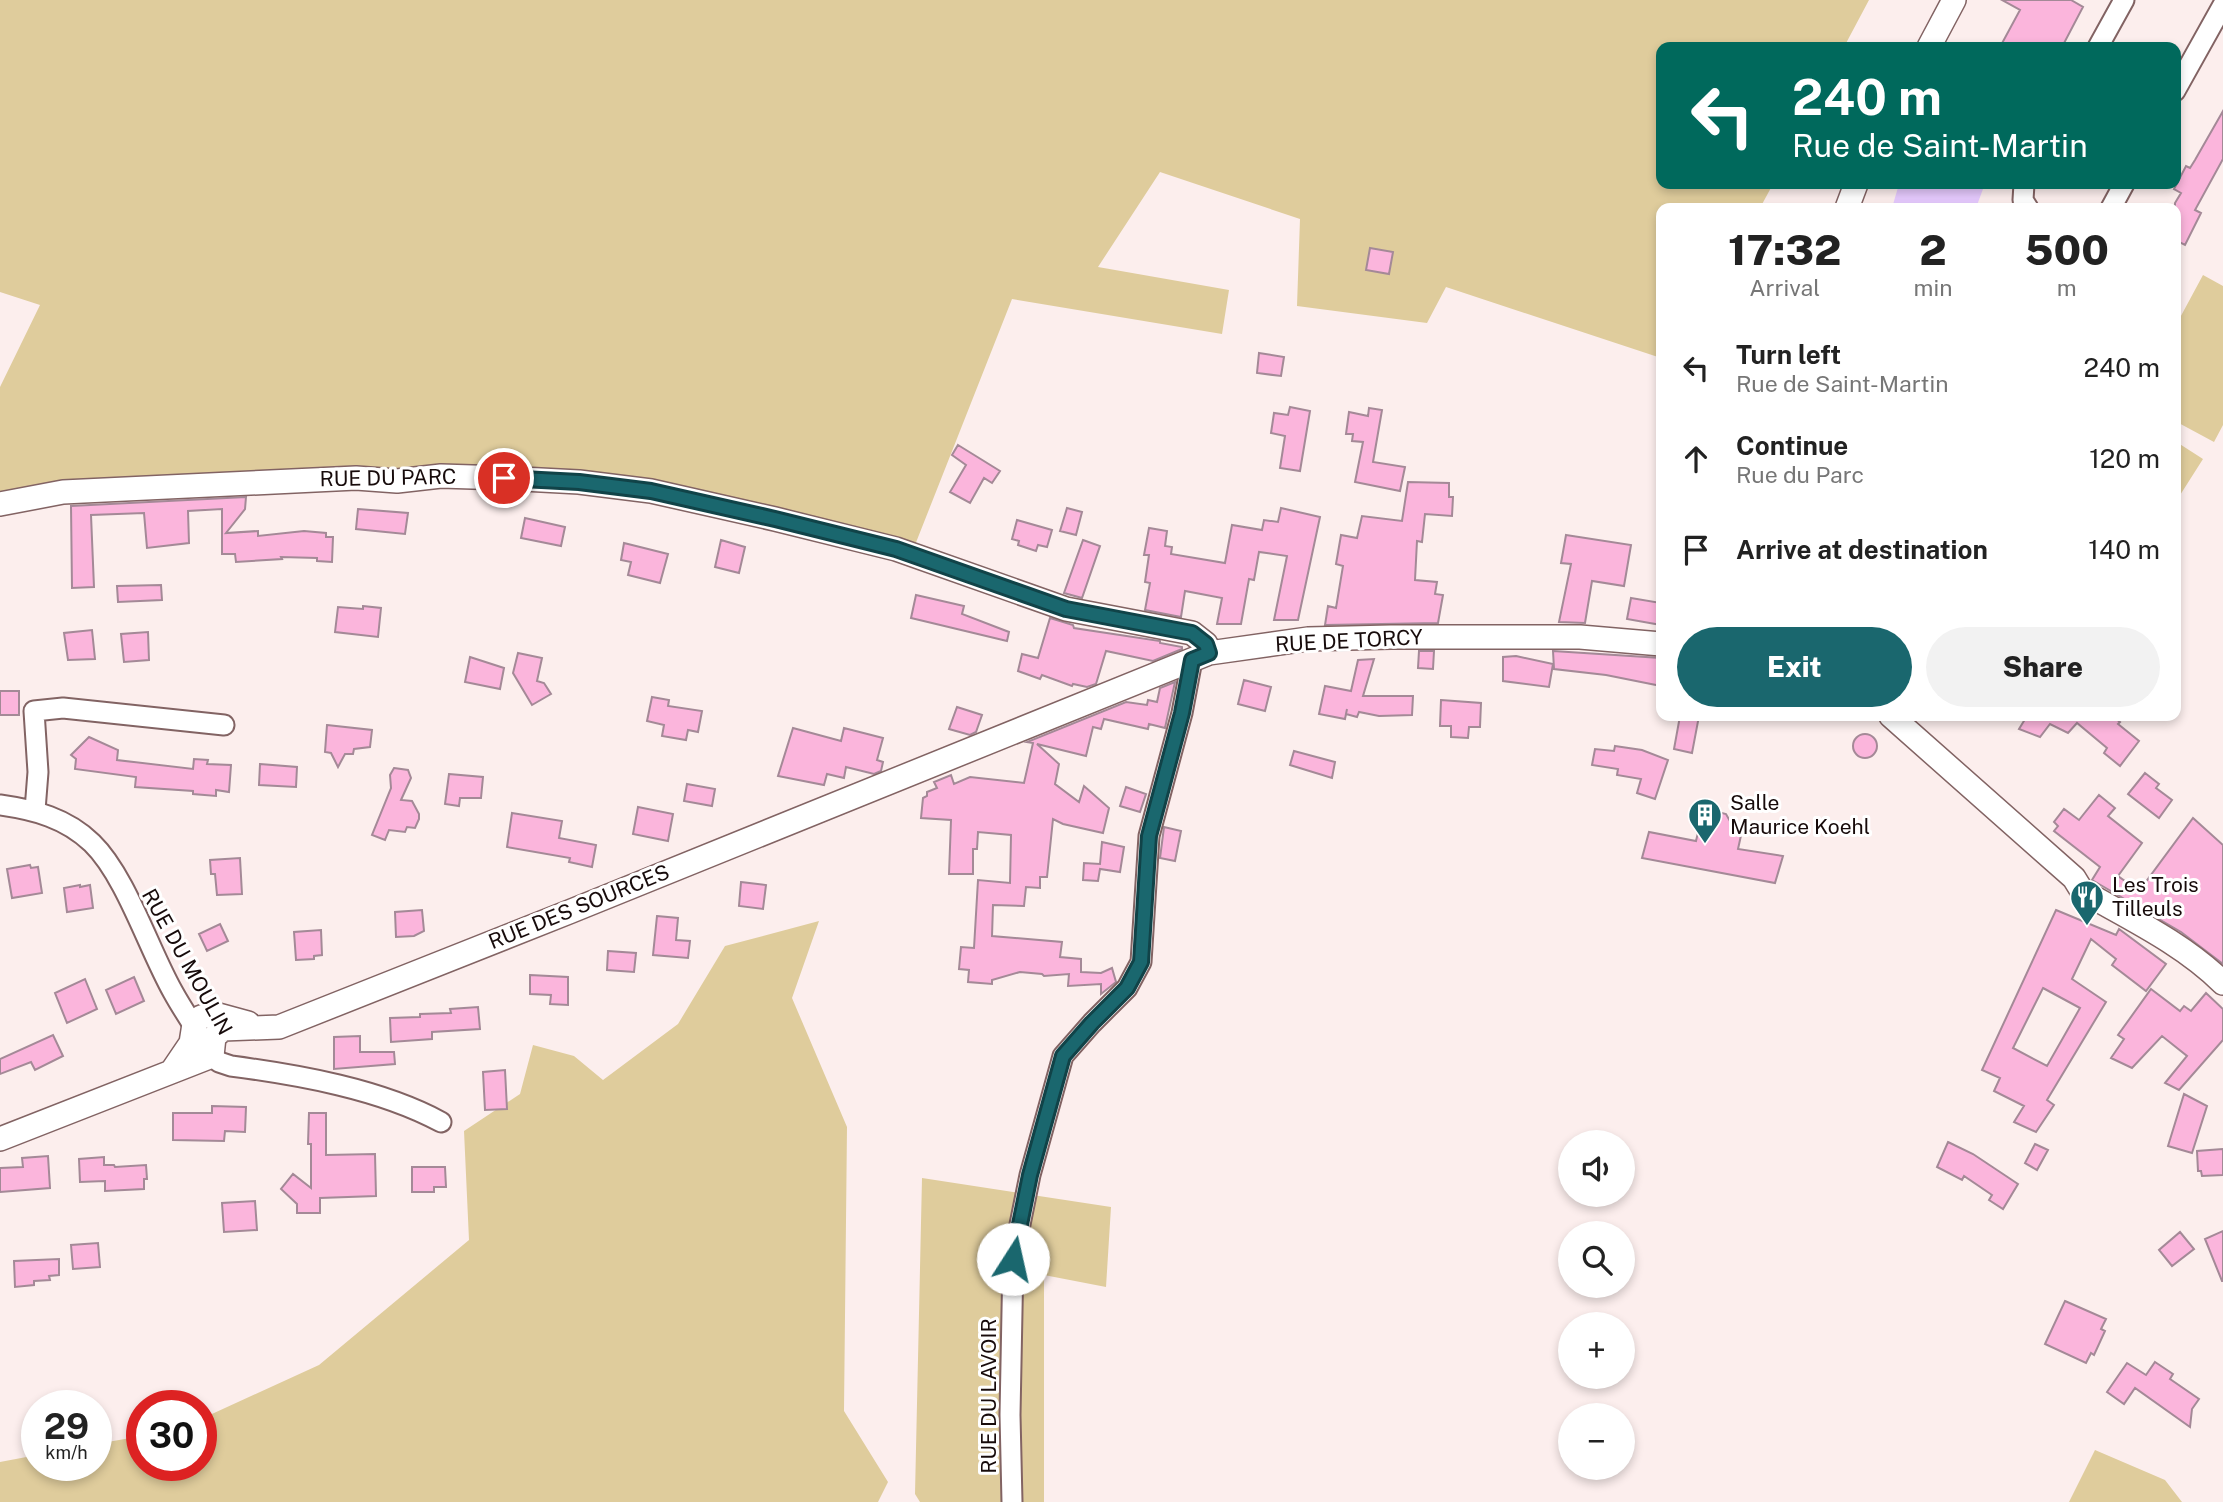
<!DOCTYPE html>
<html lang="en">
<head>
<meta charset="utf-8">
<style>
  body { margin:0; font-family:"Public Sans",sans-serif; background:#f2f2f2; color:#222; height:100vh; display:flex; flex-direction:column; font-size:26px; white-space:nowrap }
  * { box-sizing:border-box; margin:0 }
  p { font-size:23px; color:#767676 }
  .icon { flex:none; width:38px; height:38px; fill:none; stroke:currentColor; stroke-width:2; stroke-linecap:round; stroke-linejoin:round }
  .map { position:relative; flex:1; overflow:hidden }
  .drawer { position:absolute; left:1656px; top:203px; width:525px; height:518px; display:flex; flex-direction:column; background:#fff; border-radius:14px; box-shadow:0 4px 10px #0003 }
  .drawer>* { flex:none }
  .banner { position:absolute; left:1656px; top:42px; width:525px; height:147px; border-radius:14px; box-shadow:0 4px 10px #0003; background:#00695c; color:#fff; overflow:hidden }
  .fabs { position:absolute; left:1558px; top:1130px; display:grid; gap:14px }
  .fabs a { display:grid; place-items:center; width:77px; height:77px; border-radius:50%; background:#fff; box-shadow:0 4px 10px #0003; font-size:35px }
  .speed { position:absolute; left:21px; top:1390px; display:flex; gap:14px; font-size:35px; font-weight:700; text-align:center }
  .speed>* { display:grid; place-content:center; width:91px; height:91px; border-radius:50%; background:#fff; box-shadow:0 4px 10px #0003; line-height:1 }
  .speed small { font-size:18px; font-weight:400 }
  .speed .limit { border:10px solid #d22; background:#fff; color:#111 }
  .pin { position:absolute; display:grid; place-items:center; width:60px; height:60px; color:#fff; margin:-30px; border:4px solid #fff; border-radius:50%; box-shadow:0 2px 7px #0007 }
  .me { position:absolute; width:77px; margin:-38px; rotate:10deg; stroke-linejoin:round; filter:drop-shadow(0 0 5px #0008) }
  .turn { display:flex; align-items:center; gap:24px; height:147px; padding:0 21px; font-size:32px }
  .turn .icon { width:91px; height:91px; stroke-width:2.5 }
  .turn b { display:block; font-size:49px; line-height:60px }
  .eta { display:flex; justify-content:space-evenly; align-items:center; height:119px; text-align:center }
  .eta b { font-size:42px; font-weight:800; line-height:49px }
  .cta { display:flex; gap:14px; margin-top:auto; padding:14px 21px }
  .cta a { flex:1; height:80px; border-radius:42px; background:#1a676e; color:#fff; font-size:28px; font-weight:800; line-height:80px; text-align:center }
  .cta a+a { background:#f2f2f2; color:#222 }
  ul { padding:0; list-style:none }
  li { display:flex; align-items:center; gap:21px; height:91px; padding:0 21px }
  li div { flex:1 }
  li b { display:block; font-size:26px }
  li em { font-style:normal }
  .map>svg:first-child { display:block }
  .green { fill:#dfcc9c }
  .water { fill:#e5c9fd }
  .building { fill:#fbb5dc; stroke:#a48997; stroke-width:2; fill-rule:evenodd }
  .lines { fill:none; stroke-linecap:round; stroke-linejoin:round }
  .minor-casing { stroke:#826363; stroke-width:23 }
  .tertiary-casing { stroke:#826363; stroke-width:26 }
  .minor { stroke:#fff; stroke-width:19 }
  .tertiary { stroke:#fff; stroke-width:23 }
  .route-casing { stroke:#114348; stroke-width:18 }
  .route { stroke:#1a676e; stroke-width:12 }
  .labels { text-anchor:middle; stroke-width:6; stroke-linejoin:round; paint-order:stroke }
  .street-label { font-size:21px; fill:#170b0b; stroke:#fff }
  .poi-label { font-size:21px; fill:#170b0b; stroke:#fff; text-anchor:start }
</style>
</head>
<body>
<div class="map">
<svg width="2223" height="1502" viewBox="0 0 2223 1502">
  <rect width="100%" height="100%" fill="#fceeed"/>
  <path class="green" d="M 0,0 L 1869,0 L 1844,47 L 1661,47 L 1661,184 L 1773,184 L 1760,208 L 1661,208 L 1661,358 L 1446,287 L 1427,323 L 1297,306 L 1300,219 L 1160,172 L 1098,267 L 1229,290 L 1222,334 L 1012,299 L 915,545 L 648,479 L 62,483 L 0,495 L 0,387 L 40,305 L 0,292 Z
    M 2203,275 L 2223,286 L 2223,425 L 2214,442 L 2175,421 L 2175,327 Z
    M 2175,441 L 2203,459 L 2175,503 Z
    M 819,921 L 792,998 L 847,1127 L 844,1411 L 888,1482 L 878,1502 L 0,1502 L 0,1462 L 37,1455 L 37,1465 L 96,1465 L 96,1444 L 142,1436 L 142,1465 L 201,1465 L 201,1419 L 319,1365 L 469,1240 L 464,1131 L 520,1094 L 533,1045 L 574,1056 L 603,1080 L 678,1024 L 725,946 Z
    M 922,1178 L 1111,1207 L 1106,1287 L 1044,1275 L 1044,1502 L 920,1502 L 915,1494 Z
    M 2095,1450 L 2165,1480 L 2182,1502 L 2069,1502 Z"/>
  <path class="water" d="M 1899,184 L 1973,184 L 1983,189 L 1976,208 L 1892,208 Z"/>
  <path class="building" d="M 2002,0 L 2071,0 L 2083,7 L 2062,47 L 2000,47 L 2020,10 Z
    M 2223,111 L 2223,159 L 2195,210 L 2201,213 L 2185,245 L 2175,240 L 2175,203 L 2181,193 L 2174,189 L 2186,166 L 2190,168 L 2195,160 Z
    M 1370,248 L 1393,252 L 1389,274 L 1366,270 Z
    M 1259,353 L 1284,357 L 1281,376 L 1257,373 Z
    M 1290,407 L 1310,411 L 1300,471 L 1280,468 L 1285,436 L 1271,433 L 1274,413 L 1288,415 Z
    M 1369,408 L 1382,410 L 1373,462 L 1405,467 L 1400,491 L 1355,482 L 1363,442 L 1352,441 L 1353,434 L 1346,434 L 1349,412 L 1368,416 Z
    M 958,445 L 1000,471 L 992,483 L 984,478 L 970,503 L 950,492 L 966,465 L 952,455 Z
    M 1408,482 L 1449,483 L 1449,497 L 1453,497 L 1452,516 L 1425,514 L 1422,542 L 1417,541 L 1415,580 L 1437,582 L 1435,594 L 1443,595 L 1438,623 L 1325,625 L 1328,606 L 1336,608 L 1343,566 L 1336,564 L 1341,535 L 1357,538 L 1362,516 L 1402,521 Z
    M 246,497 L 245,509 L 226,533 L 258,531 L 258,536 L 304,531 L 326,533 L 326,537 L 333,537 L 332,562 L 317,561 L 317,558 L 281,557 L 282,559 L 236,562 L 235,554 L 222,554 L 222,509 L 188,511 L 189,543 L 147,548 L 144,513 L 91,515 L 94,587 L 72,588 L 71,506 Z
    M 1067,508 L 1082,512 L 1076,535 L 1060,531 Z
    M 1281,508 L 1320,517 L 1298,620 L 1274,620 L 1287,556 L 1259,552 L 1254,580 L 1249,579 L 1241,624 L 1217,624 L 1222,598 L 1185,591 L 1181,617 L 1145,610 L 1150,583 L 1145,582 L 1149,555 L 1144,555 L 1149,528 L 1167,531 L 1165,546 L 1172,547 L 1171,554 L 1225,563 L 1232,525 L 1262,530 L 1264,520 L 1278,522 Z
    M 358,509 L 408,513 L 405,534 L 356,529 Z
    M 525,518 L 565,527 L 561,546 L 521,538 Z
    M 1017,520 L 1052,530 L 1047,547 L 1038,545 L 1036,551 L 1018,545 L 1019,541 L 1012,539 Z
    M 1566,535 L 1631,545 L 1624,586 L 1592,581 L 1585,623 L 1559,622 L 1571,564 L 1561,563 Z
    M 721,540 L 745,547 L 739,573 L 715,567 Z
    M 1083,540 L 1100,546 L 1082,598 L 1064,593 Z
    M 624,543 L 668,554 L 660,583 L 628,575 L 631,562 L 621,560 Z
    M 161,585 L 162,600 L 118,602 L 117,586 Z
    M 916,595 L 964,606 L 962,614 L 1009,632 L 1007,641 L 911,618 Z
    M 1631,598 L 1661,603 L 1661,625 L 1627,619 Z
    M 363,606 L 381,608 L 378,637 L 335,632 L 338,607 L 363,609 Z
    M 1050,618 L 1073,625 L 1074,628 L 1160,641 L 1160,643 L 1182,647 L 1182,649 L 1153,661 L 1106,651 L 1096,684 L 1087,687 L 1073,684 L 1072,686 L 1042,675 L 1040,679 L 1018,671 L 1022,654 L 1038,658 Z
    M 92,630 L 95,659 L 68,660 L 64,633 Z
    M 148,632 L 149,660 L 124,662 L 121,634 Z
    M 1419,651 L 1434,651 L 1433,669 L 1418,668 Z
    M 1553,651 L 1661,658 L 1661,686 L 1606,675 L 1554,669 Z
    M 518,653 L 542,658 L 537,681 L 544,683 L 551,694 L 532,705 L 513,673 Z
    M 1516,656 L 1553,664 L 1549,687 L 1503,681 L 1503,657 Z
    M 470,657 L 504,668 L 500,689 L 465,682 Z
    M 1374,659 L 1363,696 L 1413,696 L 1412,715 L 1379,716 L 1359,712 L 1357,717 L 1346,714 L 1347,709 L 1345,719 L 1319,714 L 1325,686 L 1351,691 L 1358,660 Z
    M 1244,680 L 1271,687 L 1265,711 L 1238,704 Z
    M 1175,682 L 1165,728 L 1149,724 L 1148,729 L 1104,719 L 1101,729 L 1093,727 L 1086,756 L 1037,744 L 1059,764 L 1055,784 L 1079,802 L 1084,786 L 1109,808 L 1103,833 L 1063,824 L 1053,819 L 1047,877 L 1040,877 L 1040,888 L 1026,887 L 1024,906 L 993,905 L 992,936 L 1062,942 L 1060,957 L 1081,959 L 1081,972 L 1101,973 L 1112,968 L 1116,982 L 1101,994 L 1101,984 L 1068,986 L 1069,974 L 1044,976 L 1042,974 L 1020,972 L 992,980 L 992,984 L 968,982 L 969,970 L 959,969 L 961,947 L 974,948 L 978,880 L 1010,883 L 1011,835 L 978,832 L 977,849 L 973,849 L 973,874 L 949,874 L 951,820 L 921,818 L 923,798 L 927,796 L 927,792 L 937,788 L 934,782 L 951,775 L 954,784 L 970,777 L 1024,783 L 1033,743 L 1027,742 L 1126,702 L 1147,705 L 1148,700 L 1157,702 L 1160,688 Z
    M 0,691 L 19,691 L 19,715 L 0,715 Z
    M 652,697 L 669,700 L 668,706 L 702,711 L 698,732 L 688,730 L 686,740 L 662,736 L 664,725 L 647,721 Z
    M 1441,700 L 1481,703 L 1480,727 L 1469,727 L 1468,738 L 1451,737 L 1451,726 L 1440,726 Z
    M 957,707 L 982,715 L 976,732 L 970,735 L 949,729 Z
    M 1680,716 L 1699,716 L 1692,753 L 1674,749 Z
    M 2027,716 L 2112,716 L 2120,722 L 2118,724 L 2139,741 L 2120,766 L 2104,753 L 2107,748 L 2077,723 L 2068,733 L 2050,724 L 2040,737 L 2019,729 Z
    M 327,725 L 372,730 L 370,747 L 354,749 L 353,754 L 345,754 L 338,767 L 331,753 L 325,752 Z
    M 793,728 L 841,741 L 844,728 L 883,738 L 877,760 L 883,762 L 881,771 L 874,774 L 846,767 L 844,778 L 827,774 L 824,785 L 778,776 Z
    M1853 746a12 12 0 1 1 24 0a12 12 0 1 1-24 0Z
    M 89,737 L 118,750 L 117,760 L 193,769 L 194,759 L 208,760 L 207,764 L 231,765 L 229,792 L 216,790 L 216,796 L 193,794 L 193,791 L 135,787 L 136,777 L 75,769 L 76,759 L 71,755 Z
    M 1615,746 L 1642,750 L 1668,760 L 1655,799 L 1637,793 L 1641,779 L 1617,775 L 1618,769 L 1592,765 L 1595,749 L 1614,751 Z
    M 1294,751 L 1335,762 L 1332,778 L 1290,765 Z
    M 260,764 L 297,767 L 296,787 L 259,785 Z
    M 394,768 L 408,770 L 411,778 L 401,800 L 412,801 L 419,814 L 419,819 L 415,828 L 407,827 L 405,832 L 389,830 L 385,840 L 372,835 L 391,788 L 390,775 Z
    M 2145,773 L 2159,784 L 2156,788 L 2172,800 L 2159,818 L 2128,794 Z
    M 449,774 L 483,777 L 481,798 L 460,798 L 459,806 L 445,804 Z
    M 687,784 L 715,789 L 712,806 L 684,801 Z
    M 1126,787 L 1146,794 L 1140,812 L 1120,806 Z
    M 2099,795 L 2115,808 L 2108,816 L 2142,843 L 2118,876 L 2139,891 L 2193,818 L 2223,845 L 2223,964 L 2181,932 L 2092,880 L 2100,867 L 2054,831 L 2058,826 L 2054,822 L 2064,809 L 2079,820 Z
    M 638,807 L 673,814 L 668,841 L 633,834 Z
    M 1714,811 L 1726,814 L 1735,830 L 1742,831 L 1738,849 L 1783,856 L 1775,883 L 1642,858 L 1649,832 L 1696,841 L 1701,820 L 1706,822 Z
    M 512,813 L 562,821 L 559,838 L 596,845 L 592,867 L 569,862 L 570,858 L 507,847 Z
    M 1164,827 L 1181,831 L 1175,861 L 1160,858 Z
    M 1102,842 L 1124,847 L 1120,872 L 1100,869 L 1098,881 L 1083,880 L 1084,863 L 1100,864 Z
    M 240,858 L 242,894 L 217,895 L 215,874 L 211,874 L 210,860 Z
    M 30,865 L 31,868 L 38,867 L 42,893 L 12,898 L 7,869 Z
    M 741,882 L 766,885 L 763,909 L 739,906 Z
    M 80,885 L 80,887 L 90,885 L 93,908 L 67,912 L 64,888 Z
    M 422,910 L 424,931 L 414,936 L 396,937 L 395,912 Z
    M 2056,910 L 2116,935 L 2119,929 L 2166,964 L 2146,991 L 2112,965 L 2116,959 L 2091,939 L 2072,979 L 2106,1002 L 2047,1100 L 2054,1105 L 2036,1132 L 2014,1122 L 2024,1106 L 1994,1091 L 2000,1078 L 1982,1070 ZM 2043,988 L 2080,1008 L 2047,1066 L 2013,1048 Z
    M 657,916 L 678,918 L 676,940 L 690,941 L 688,958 L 653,955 Z
    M 220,924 L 228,941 L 207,951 L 199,934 Z
    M 321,930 L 322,955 L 314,956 L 314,959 L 296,960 L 294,932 Z
    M 608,951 L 636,953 L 634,972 L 607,970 Z
    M 530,975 L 568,977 L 568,1005 L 550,1004 L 551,995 L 530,994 Z
    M 134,977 L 144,1001 L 116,1014 L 106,990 Z
    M 85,979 L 97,1009 L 67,1023 L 55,993 Z
    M 2151,989 L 2180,1011 L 2184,1006 L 2191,1011 L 2206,993 L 2223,1009 L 2223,1040 L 2179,1090 L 2165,1083 L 2187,1056 L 2162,1036 L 2132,1068 L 2111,1058 L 2124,1039 L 2118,1035 Z
    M 478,1007 L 480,1029 L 432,1032 L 432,1039 L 391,1042 L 390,1018 L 420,1017 L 420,1014 L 451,1013 L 450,1009 Z
    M 53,1035 L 63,1056 L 35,1070 L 31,1062 L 0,1074 L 0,1059 Z
    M 360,1036 L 360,1052 L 394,1052 L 395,1064 L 334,1069 L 334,1037 Z
    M 505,1070 L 507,1109 L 485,1110 L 483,1072 Z
    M 2184,1094 L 2207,1106 L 2192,1153 L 2168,1146 Z
    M 212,1106 L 246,1107 L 245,1132 L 225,1131 L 224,1141 L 173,1140 L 173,1113 L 212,1113 Z
    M 309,1113 L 326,1113 L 326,1155 L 375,1154 L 376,1196 L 320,1198 L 320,1213 L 297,1213 L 297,1204 L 281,1189 L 293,1174 L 311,1188 L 311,1144 L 308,1144 Z
    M 1948,1142 L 1973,1154 L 2018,1184 L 2003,1209 L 1989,1200 L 1992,1195 L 1964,1176 L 1962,1180 L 1937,1167 Z
    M 2035,1144 L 2048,1150 L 2037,1170 L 2025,1163 Z
    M 2223,1149 L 2223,1175 L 2202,1176 L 2201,1171 L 2198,1171 L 2197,1151 Z
    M 48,1156 L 50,1188 L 0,1192 L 0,1168 L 23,1167 L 22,1158 Z
    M 104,1157 L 104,1165 L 114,1165 L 115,1167 L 146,1165 L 147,1179 L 144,1179 L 144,1189 L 105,1191 L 105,1181 L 80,1182 L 79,1159 Z
    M 412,1167 L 445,1167 L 446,1187 L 434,1187 L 434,1192 L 412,1192 Z
    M 255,1201 L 257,1230 L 224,1232 L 222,1203 Z
    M 2223,1231 L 2223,1281 L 2222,1281 L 2205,1239 Z
    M 2180,1232 L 2194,1249 L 2172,1266 L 2159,1250 Z
    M 98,1243 L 100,1267 L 73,1269 L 71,1245 Z
    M 59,1259 L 59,1275 L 49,1276 L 50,1280 L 34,1281 L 34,1285 L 15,1287 L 14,1261 Z
    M 2065,1301 L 2106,1319 L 2101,1329 L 2105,1331 L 2094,1355 L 2091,1353 L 2086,1363 L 2045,1344 Z
    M 2155,1362 L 2173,1374 L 2170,1379 L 2199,1399 L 2192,1409 L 2190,1427 L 2135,1388 L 2124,1404 L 2107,1392 L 2127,1363 L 2146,1375 Z"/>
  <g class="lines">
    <g class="minor-casing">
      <path id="minor" d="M 2098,47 L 2124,0
        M 2175,91 L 2223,5
        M 2024,184 L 2023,200 L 2028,208
        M 2111,208 L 2124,184
        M 0,805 C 35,810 66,818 92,843 C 126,876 149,950 173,992 C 185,1014 200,1034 212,1056 L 219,1062 L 231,1066 C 299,1075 380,1089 441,1122
        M 35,810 L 38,772 L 34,711 L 63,708 L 224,725
        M 1012,1502 L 1010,1415 L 1013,1259 L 1030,1175 L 1063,1056 L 1092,1023 L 1127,988 L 1141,962 L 1149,836 L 1182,713 L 1192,660"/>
    </g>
    <g class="tertiary-casing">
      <path id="tertiary" d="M 1929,47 L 1954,0
        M 1847,208 L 1856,184
        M 0,504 L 63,492 L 356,478 L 397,481 L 441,476 L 504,478 L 579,482 L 651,491 L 775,519 L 896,549 L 1066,609 L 1192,633 L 1206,644 L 1209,653
        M 1891,716 L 2074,878 L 2082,891 C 2129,918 2184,944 2223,983
        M 172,1071 L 191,1043 L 194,1024 L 201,1017 L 215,1014 L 248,1023
        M 0,1139 L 212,1056 L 214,1037 L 223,1029 L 279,1027 L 569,912 L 1209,653 L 1308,639 L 1391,637 L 1580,637 L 1661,644"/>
    </g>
    <use href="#minor" class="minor"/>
    <use href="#tertiary" class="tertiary"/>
  </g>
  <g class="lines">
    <g class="route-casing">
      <path id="route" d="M 504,478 L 579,482 L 651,491 L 775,519 L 896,549 L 1066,609 L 1192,633 L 1206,644 L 1209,653 L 1192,660 L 1182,713 L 1149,836 L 1141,962 L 1127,988 L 1092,1023 L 1063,1056 L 1030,1175 L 1013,1259"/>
    </g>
    <use href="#route" class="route"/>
  </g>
  <defs>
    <g id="building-pin" transform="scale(1.75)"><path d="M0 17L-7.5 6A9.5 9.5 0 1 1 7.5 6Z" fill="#1a676e" stroke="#fff"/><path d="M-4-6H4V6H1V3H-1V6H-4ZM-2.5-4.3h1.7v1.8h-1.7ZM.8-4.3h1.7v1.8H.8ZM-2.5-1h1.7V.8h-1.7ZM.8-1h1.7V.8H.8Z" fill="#fff"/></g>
    <g id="restaurant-pin" transform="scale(1.75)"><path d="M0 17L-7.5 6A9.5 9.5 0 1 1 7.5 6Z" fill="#1a676e" stroke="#fff"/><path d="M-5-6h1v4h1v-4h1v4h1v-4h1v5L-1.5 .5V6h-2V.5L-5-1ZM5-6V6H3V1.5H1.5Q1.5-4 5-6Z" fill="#fff"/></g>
  </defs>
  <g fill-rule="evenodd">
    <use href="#building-pin" x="1705" y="815"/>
    <use href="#restaurant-pin" x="2087" y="897"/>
  </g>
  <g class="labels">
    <g class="street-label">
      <text transform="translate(388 478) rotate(-1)" y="7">RUE DU PARC</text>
      <text transform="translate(1349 641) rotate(-3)" y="7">RUE DE TORCY</text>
      <text transform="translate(579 907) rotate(-22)" y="7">RUE DES SOURCES</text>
      <text transform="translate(187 962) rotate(61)" y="7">RUE DU MOULIN</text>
      <text transform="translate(989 1396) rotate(-90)" y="7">RUE DU LAVOIR</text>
    </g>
    <g class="poi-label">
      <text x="1730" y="810">Salle<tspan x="1730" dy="24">Maurice Koehl</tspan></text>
      <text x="2112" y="892">Les Trois<tspan x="2112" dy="24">Tilleuls</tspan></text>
    </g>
  </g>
</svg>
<div class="fabs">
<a><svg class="icon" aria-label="sound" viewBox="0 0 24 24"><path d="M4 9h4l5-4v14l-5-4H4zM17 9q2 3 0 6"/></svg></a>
<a><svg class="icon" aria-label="search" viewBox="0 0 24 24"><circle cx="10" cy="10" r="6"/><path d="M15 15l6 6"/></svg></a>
<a>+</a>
<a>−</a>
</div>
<div class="speed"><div>29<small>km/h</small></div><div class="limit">30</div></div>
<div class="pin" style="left:504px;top:478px;background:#d93025"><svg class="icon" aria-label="arrive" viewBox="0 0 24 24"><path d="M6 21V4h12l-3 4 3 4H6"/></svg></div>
<svg class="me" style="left:1013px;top:1259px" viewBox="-20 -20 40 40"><circle r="19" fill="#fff"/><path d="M0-13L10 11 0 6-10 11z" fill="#1a676e"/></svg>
<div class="banner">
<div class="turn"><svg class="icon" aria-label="left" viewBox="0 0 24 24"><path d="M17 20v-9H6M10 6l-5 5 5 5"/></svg><div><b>240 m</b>Rue de Saint-Martin</div></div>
</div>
<section class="drawer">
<div class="eta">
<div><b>17:32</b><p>Arrival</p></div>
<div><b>2</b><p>min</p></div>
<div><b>500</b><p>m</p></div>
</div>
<ul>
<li><svg class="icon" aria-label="left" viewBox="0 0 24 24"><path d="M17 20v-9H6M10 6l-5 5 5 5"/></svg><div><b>Turn left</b><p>Rue de Saint-Martin</p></div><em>240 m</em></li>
<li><svg class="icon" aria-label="ahead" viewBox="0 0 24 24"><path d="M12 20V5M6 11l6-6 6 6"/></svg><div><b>Continue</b><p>Rue du Parc</p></div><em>120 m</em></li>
<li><svg class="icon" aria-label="arrive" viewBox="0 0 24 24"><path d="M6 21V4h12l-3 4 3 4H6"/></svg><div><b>Arrive at destination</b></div><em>140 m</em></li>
</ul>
<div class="cta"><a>Exit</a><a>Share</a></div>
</section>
</div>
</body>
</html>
